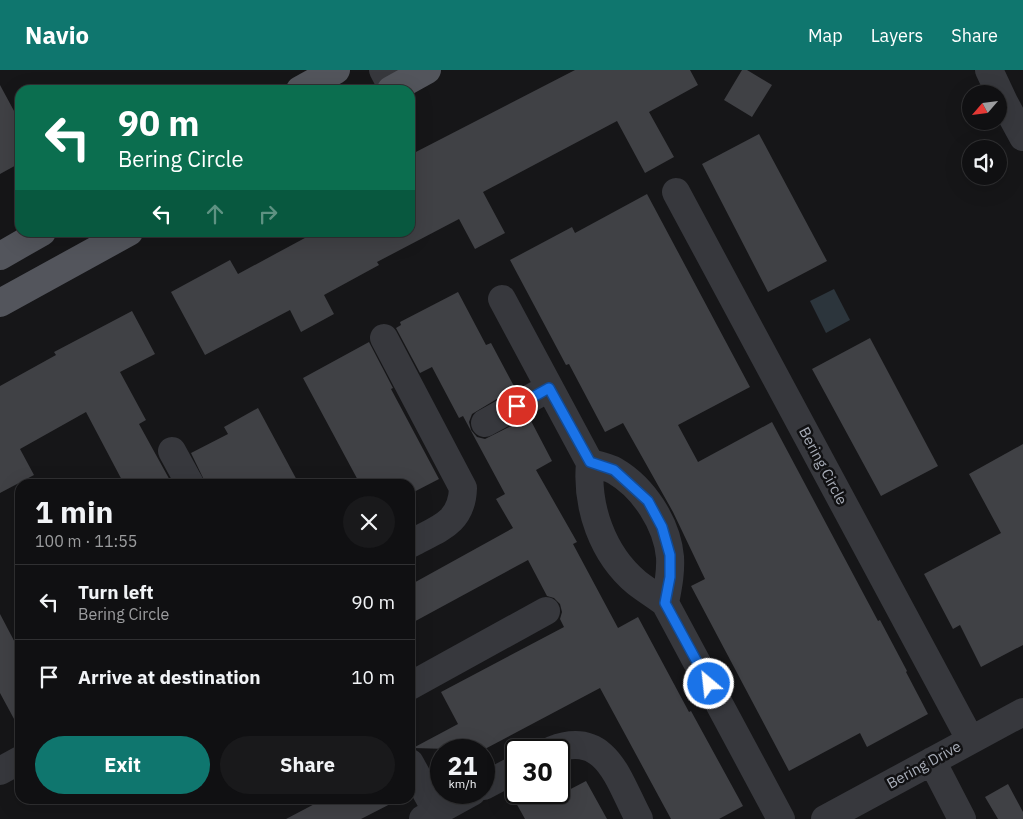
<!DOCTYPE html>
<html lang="en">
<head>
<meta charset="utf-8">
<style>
  body { margin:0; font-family:"IBM Plex Sans",sans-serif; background:#19191b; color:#f1f3f6; height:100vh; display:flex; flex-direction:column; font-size:19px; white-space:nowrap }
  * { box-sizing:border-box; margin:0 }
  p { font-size:16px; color:#9c9d9f }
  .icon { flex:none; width:28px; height:28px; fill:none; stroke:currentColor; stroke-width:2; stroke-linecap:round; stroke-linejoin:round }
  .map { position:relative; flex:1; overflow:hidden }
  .side { position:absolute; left:15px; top:409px; width:400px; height:325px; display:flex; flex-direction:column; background:#101012; border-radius:15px; box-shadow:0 5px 20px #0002,0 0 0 1px #303032 }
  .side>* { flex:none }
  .banner { position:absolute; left:15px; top:15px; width:400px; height:152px; border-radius:15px; box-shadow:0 5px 20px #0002,0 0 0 1px #303032; background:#0b6e4f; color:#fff; overflow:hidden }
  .needle { width:32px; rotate:242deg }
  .buttons { position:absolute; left:962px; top:15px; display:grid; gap:10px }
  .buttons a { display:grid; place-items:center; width:45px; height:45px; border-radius:50%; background:#101012; box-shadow:0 5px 20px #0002,0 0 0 1px #303032; font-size:25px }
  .speed { position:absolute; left:430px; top:669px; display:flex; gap:10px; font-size:25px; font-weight:700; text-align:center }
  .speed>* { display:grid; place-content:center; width:65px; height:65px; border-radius:50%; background:#101012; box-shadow:0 5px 20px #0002,0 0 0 1px #303032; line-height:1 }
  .speed small { font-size:12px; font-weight:400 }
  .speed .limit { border:2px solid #111; border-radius:8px; background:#fff; color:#111 }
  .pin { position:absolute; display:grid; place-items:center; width:42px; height:42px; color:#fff; margin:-21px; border:2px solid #fff; border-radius:50%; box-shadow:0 1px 5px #0007 }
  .me { position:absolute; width:55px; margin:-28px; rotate:332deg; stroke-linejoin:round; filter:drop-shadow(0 0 4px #0008) }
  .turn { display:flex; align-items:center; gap:18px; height:105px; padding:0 20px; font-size:22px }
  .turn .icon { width:65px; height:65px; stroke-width:2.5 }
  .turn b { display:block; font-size:35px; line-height:42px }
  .lanes { display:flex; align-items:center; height:48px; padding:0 20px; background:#0003; justify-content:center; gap:25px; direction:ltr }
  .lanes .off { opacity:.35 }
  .round { display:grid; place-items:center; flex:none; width:52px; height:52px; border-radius:26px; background:#19191b }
  .headline { display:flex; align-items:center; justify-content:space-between; height:85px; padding:0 20px }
  h1 { font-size:30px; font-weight:800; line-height:38px }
  .button { display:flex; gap:10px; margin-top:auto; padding:10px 20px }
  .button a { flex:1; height:58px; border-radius:30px; background:#0f766e; color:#fff; font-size:20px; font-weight:800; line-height:58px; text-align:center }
  .button a+a { background:#19191b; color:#f1f3f6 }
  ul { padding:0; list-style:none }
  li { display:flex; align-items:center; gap:15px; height:75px; padding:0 20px; border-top:1px solid #303032 }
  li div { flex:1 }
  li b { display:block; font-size:19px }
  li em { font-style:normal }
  header { display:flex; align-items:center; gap:30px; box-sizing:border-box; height:70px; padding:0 25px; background:#0f766e; color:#fff }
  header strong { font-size:24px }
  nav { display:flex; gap:28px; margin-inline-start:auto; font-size:18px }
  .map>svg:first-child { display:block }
  .water { fill:#2c353c }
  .building { fill:#404145 }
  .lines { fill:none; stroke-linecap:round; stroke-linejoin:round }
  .minor { stroke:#37383d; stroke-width:28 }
  .major { stroke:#53555c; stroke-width:28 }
  .route-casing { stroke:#114b97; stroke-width:12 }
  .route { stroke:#1a73e8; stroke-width:9 }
  .labels { text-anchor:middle; stroke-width:5; stroke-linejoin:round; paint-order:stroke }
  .street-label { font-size:15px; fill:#a8adb8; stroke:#111113 }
</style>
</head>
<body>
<header>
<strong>Navio</strong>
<nav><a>Map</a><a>Layers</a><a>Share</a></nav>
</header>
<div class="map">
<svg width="1023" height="749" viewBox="0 0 1023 749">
  <rect width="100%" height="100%" fill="#161618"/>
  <path class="water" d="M 834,219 L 850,250 L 826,263 L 810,231 Z"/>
  <path class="building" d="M 575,0 L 690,0 L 698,15 L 649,42 L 674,87 L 645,103 L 617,51 L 483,122 L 505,163 L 475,179 L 459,149 L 377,192 L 379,195 L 324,225 L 334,244 L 301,262 L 290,240 L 205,285 L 171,222 L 230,190 L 238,204 L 316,162 L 410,162 L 410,85 Z
    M 742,0 L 747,0 L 772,15 L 752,47 L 724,30 Z
    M 0,15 L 20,52 L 20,93 L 0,104 Z
    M 759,64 L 827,191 L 768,222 L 702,94 Z
    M 647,124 L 750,317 L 678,355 L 698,392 L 772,352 L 878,551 L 880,550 L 907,601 L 906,602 L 928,644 L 867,677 L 860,663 L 789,701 L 691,516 L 705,509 L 673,442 L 623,353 L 605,362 L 569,294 L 566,295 L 510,190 L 572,157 L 575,163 Z
    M 458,222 L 486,275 L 491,273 L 515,318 L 472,344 L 469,352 L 471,360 L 477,367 L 485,369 L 529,347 L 552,391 L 536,400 L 577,472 L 573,474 L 618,558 L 638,547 L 689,642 L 691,641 L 743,736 L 719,749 L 671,749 L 600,618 L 483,680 L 413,678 L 458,654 L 441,622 L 564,557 L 560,549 L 562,542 L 560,534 L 554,528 L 547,526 L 528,490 L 410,554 L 410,515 L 513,458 L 496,429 L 505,424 L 463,346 L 459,348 L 432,297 L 420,303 L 396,258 L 401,255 L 400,252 Z
    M 132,241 L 155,284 L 120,302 L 146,350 L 139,354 L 172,414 L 124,414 L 86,342 L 20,379 L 34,405 L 0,423 L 0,316 L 56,285 L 54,282 Z
    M 870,268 L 938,396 L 881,426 L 812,299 Z
    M 369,272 L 393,318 L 391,319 L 439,409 L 410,424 L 410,414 L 360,414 L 303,308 Z
    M 258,338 L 299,414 L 206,414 L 191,383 L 228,364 L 224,357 Z
    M 1023,374 L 1023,575 L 981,597 L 960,555 L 953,559 L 924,504 L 1001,463 L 969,404 Z
    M 0,544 L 20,582 L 20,660 L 0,623 Z
    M 586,711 L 607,749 L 525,749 L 515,731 L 530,722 L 565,722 Z
    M 1008,714 L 1023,742 L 1023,749 L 998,749 L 985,727 Z
    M 324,729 L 400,729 L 361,749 L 286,749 Z"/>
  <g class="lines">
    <path class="minor" d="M 383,0 L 393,19
      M 989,0 L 1004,32 L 999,35
      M 1004,32 L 1023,67
      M 676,122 L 970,669
      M 502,229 L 590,393 C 586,436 602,484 637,513 C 646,520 656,526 665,533 C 668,517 671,503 670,487 C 667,454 644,418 615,401 C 608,397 598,395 590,393
      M 384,268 L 463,418 C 462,454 437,459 410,474
      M 485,353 L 549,318
      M 172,381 L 190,414
      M 665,533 L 781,749
      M 410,616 L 546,541
      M 552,680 C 607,659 618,710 639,749
      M 932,691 L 962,749
      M 410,693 L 437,742
      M 0,701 L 20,690
      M 484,716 L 516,699
      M 423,749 L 472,722
      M 825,749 L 1023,642"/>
    <path class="major" d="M 300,20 L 336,0
      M 391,20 L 427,0
      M 0,186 L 42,162
      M 0,233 L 129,162"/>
  </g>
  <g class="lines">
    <g class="route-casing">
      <path id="route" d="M 517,336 L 549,318 L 590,392 L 614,400 L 648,431 L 662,457 L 670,485 L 670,507 L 665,533 L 709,614"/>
    </g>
    <use href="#route" class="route"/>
  </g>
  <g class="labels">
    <g class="street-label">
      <text transform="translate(823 396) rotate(62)" y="5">Bering Circle</text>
      <text transform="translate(924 695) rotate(-29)" y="5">Bering Drive</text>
    </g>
  </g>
</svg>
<div class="buttons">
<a><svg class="needle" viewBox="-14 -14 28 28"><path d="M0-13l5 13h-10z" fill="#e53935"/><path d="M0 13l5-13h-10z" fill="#9c9d9f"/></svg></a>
<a><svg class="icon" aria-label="sound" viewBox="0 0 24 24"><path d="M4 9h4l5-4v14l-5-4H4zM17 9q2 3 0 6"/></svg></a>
</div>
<div class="speed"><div>21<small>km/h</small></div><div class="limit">30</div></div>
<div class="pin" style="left:517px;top:336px;background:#d93025"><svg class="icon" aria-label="arrive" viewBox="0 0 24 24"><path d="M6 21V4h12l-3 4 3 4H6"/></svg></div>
<svg class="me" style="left:709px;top:614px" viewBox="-20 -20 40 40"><circle r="17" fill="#1a73e8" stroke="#fff" stroke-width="3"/><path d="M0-11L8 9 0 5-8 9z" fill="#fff"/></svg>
<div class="banner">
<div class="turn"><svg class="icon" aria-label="left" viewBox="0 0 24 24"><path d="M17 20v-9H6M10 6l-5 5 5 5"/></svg><div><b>90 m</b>Bering Circle</div></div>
<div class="lanes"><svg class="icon" aria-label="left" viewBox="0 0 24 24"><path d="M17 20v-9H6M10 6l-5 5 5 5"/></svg><svg class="icon off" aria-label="ahead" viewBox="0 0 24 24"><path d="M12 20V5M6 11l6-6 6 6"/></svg><svg class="icon off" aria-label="right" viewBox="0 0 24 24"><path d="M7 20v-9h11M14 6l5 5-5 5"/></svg></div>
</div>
<section class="side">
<div class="headline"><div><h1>1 min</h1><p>100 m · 11:55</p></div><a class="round"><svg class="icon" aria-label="close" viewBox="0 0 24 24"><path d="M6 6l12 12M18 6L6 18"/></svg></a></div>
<ul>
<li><svg class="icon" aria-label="left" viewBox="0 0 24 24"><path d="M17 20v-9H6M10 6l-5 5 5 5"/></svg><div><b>Turn left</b><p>Bering Circle</p></div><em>90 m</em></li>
<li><svg class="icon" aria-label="arrive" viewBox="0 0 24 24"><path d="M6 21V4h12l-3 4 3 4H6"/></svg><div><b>Arrive at destination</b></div><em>10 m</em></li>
</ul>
<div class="button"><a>Exit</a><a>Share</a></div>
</section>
</div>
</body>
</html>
